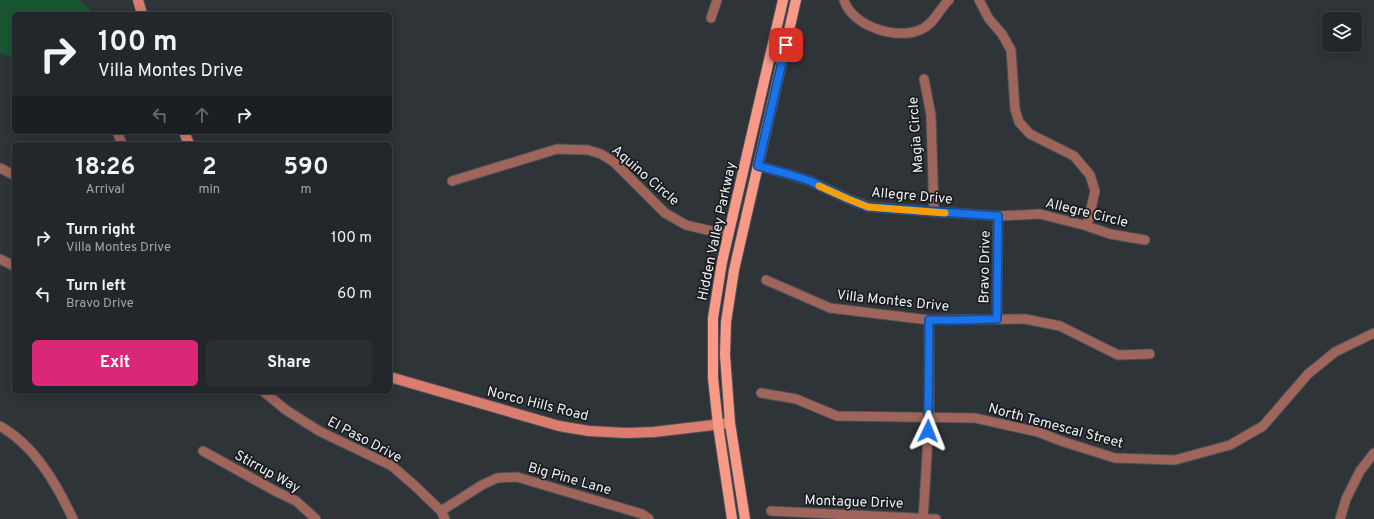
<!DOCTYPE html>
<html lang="en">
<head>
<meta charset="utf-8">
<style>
  body { margin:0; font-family:Overpass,sans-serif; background:#2b2f33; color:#f1f3f6; height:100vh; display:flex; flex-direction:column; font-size:15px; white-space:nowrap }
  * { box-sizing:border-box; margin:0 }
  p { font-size:13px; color:#a3a5a9 }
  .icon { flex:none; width:22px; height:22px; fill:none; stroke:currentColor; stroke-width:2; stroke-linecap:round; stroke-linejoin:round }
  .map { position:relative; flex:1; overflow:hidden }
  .side { position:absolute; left:12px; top:142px; width:380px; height:252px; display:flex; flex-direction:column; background:#23272b; border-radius:6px; box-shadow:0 2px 10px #0003,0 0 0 1px #404447 }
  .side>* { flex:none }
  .banner { position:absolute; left:12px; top:12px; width:380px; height:122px; border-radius:6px; box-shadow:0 2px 10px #0003,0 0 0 1px #404447; background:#23272b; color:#f1f3f6; overflow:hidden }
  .fabs { position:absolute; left:1322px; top:12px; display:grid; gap:8px }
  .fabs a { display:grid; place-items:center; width:40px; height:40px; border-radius:6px; background:#23272b; box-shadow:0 2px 10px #0003,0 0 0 1px #404447; font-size:20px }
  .pin { position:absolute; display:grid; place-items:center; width:34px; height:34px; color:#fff; margin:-17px; border-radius:8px; box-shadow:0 2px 6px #0006 }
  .me { position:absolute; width:44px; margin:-22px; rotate:2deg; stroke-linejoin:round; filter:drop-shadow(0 0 3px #0008) }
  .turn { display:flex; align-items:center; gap:14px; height:84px; padding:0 20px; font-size:18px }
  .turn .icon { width:52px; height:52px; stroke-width:2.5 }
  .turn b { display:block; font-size:28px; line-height:34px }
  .lanes { display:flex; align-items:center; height:38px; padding:0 20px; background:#0003; justify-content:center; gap:20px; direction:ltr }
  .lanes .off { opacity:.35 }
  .eta { display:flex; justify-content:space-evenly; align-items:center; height:68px; text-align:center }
  .eta b { font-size:24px; font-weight:700; line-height:28px }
  .button { display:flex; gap:8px; margin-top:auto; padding:8px 20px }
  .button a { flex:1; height:46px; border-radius:6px; background:#db2777; color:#fff; font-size:16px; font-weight:700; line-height:46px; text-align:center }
  .button a+a { background:#2b2f33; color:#f1f3f6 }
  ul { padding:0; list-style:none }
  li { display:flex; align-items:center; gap:12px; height:56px; padding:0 20px }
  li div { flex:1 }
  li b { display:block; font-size:15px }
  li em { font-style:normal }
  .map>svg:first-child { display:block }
  .green { fill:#185632 }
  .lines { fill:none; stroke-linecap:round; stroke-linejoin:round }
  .street-casing { stroke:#4d5257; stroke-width:11 }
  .secondary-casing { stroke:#4d5257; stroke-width:12 }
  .primary-casing { stroke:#4d5257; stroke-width:12 }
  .street { stroke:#9f645a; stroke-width:9 }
  .secondary { stroke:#da7d6e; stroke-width:10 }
  .primary { stroke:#f99a89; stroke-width:10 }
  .route-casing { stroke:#114b97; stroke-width:10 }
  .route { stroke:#1a73e8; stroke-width:7 }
  .slow { stroke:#f59e0b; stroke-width:7 }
  .labels { text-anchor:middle; stroke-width:3.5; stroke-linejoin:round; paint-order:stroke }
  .street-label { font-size:14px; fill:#edf0f3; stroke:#191b1e }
</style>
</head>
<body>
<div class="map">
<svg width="1374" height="519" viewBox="0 0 1374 519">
  <rect width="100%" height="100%" fill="#2f3439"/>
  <path class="green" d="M 0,0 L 79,0 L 95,14 L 14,14 L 14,57 L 0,53 Z"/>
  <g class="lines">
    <g class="street-casing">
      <path id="street" d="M 844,0 C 852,27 899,41 922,29 C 935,23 939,9 949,0
        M 979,0 L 989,19 L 1002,34 L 1011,50 L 1015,109 L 1019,122 L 1030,134 L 1074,156 L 1090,175 L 1095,191 L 1087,226
        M 711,18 L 717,0
        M 924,79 L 931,115 L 934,212
        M 117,132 L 122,144
        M 758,166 L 788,174 L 810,181 L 848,199 L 869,207 L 998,216 L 1040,214 L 1087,226 L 1110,234 L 1145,240
        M 0,168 L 14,175
        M 452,181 L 557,149 L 588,150 L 601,154 L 614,162 L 665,213 L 686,225 L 728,235
        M 0,259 L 14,266
        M 766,280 L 830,308 L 929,320 L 1025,319 L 1060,326 L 1118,355 L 1150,354
        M 997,319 L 998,216
        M 264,392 L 286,410 L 319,431 L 392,466 L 414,485 L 441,511 L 445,519
        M 761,393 L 796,399 L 837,416 L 975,418 L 1038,432 L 1064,442 L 1115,458 L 1175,460 L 1230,445 L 1263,426 L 1308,374 L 1335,352 L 1374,333
        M 0,426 C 35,446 56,483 73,519
        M 203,451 L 277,492 L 296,501 L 316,519
        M 441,511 L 482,485 L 497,478 L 517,477 L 642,514 L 649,519
        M 771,511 L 936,519
        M 923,519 L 926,472 L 929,417 L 929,320
        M 1340,519 L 1346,499 L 1360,471 L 1374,453"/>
    </g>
    <g class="secondary-casing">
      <path id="secondary" d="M 138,0 L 142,14
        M 184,132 L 189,144
        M 390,377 L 559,426 L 589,431 L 626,433 L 654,432 L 730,423"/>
    </g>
    <g class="primary-casing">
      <path id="primary" d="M 732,519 L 718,425 L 713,378 L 713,318 L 722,262 L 783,0
        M 745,519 L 730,423 L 725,355 L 726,322 L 734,270 L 796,0"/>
    </g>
    <use href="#street" class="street"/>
    <use href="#secondary" class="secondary"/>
    <use href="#primary" class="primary"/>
  </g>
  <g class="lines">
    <g class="route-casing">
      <path id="route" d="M 786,45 L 758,166 L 788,174 L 810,181 L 848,199 L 868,207 L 998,216 L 997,319 L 962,320 L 929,320 L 928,431"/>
    </g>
    <use href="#route" class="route"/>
    <path class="slow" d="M 819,186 L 848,199 L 868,207 L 945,213"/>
  </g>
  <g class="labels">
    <g class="street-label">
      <text transform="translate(915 135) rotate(-94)" y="5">Magia Circle</text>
      <text transform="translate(646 175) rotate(41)" y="5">Aquino Circle</text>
      <text transform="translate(912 195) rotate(5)" y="5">Allegre Drive</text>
      <text transform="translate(1087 212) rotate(14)" y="5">Allegre Circle</text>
      <text transform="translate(716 231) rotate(-78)" y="5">Hidden Valley Parkway</text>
      <text transform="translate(984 267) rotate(-89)" y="5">Bravo Drive</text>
      <text transform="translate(893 300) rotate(6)" y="5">Villa Montes Drive</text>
      <text transform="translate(538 403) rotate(14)" y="5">Norco Hills Road</text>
      <text transform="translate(1056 425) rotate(15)" y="5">North Temescal Street</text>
      <text transform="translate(365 439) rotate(28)" y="5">El Paso Drive</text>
      <text transform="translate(268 471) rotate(29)" y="5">Stirrup Way</text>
      <text transform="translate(570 478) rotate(16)" y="5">Big Pine Lane</text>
      <text transform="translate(854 501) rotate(2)" y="5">Montague Drive</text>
    </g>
  </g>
</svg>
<div class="fabs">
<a><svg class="icon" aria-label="layers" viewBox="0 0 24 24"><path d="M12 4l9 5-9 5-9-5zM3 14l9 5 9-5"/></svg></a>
</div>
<div class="pin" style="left:786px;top:45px;background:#d93025"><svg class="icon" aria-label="arrive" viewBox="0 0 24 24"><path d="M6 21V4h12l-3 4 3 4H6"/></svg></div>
<svg class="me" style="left:928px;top:431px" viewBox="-20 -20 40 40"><path d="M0-17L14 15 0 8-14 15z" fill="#1a73e8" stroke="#fff" stroke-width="4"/></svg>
<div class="banner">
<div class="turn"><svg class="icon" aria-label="right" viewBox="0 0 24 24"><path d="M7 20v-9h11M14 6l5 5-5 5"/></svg><div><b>100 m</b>Villa Montes Drive</div></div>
<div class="lanes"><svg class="icon off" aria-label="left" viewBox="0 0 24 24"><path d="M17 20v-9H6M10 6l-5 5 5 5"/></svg><svg class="icon off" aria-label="ahead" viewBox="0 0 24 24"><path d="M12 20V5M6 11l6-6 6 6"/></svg><svg class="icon" aria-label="right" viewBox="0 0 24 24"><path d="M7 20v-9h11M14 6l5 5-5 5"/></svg></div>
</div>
<section class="side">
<div class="eta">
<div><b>18:26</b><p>Arrival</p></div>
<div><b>2</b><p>min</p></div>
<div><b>590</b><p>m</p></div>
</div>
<ul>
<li><svg class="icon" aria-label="right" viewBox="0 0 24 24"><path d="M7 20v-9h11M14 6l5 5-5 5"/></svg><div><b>Turn right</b><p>Villa Montes Drive</p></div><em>100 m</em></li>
<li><svg class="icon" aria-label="left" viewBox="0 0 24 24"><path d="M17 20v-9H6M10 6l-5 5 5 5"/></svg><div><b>Turn left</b><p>Bravo Drive</p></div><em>60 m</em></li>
</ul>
<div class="button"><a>Exit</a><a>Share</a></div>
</section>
</div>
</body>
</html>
